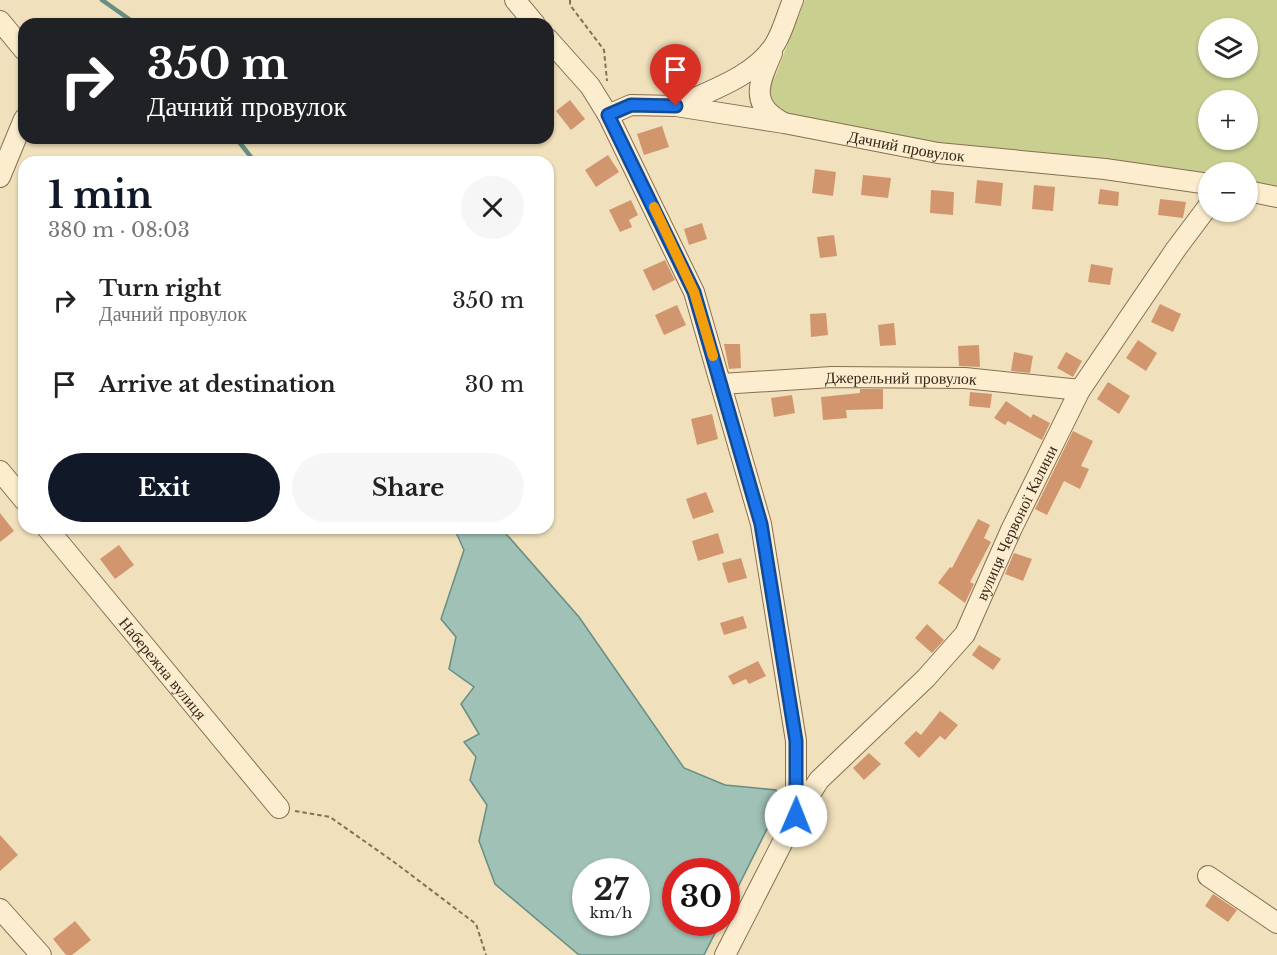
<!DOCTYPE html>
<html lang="en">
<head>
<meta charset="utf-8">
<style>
  body { margin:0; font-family:"Libre Baskerville",serif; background:#f6f6f6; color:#222; height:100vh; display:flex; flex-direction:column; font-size:22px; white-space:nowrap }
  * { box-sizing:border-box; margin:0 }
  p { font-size:20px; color:#767676 }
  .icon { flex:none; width:33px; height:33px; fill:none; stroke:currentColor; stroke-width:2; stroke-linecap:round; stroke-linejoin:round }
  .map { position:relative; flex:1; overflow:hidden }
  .sheet { position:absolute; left:18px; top:156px; width:536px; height:378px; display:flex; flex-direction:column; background:#fff; border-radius:18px; box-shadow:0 2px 4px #0004 }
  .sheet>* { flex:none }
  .top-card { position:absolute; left:18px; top:18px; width:536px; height:126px; border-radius:18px; box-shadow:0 2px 4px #0004; background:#202124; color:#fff; overflow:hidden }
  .controls { position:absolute; left:1198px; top:18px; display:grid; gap:12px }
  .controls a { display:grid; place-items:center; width:60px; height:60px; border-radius:50%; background:#fff; box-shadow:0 2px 4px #0004; font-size:30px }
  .speed { position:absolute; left:572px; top:858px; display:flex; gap:12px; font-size:30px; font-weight:700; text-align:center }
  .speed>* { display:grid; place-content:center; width:78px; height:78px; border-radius:50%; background:#fff; box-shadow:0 2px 4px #0004; line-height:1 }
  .speed small { font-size:15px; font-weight:400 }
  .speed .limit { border:9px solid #d22; background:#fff; color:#111 }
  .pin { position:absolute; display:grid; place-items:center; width:51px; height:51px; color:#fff; margin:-62px -26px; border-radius:50% 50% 50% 0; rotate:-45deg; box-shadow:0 0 6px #0007 }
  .pin .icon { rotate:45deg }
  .me { position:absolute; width:66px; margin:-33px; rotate:1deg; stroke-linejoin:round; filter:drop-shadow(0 0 4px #0008) }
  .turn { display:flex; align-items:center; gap:21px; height:126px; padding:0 30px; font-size:27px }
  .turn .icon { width:78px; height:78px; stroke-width:2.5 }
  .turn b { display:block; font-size:42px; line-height:51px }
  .round { display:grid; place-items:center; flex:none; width:63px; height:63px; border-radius:32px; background:#f6f6f6 }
  .head { display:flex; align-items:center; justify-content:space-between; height:102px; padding:0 30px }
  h1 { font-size:36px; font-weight:700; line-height:45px; color:#111827 }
  .button { display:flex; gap:12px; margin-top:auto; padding:12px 30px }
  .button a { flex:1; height:69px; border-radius:36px; background:#111827; color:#fff; font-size:24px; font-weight:700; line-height:69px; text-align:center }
  .button a+a { background:#f6f6f6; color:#222 }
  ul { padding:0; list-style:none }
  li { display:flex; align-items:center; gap:18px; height:84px; padding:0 30px }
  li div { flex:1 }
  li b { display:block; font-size:22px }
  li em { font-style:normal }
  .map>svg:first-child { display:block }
  .green { fill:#c8cf8f; fill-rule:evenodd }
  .water { fill:#a0c1b6; stroke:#678e84; stroke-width:1.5; fill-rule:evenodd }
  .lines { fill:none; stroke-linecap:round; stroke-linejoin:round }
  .stream { stroke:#678e84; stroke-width:4.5 }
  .building { fill:#d1966e }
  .minor-casing { stroke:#886f54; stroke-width:22 }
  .path { stroke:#886f54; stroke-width:2; stroke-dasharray:4.5 3; stroke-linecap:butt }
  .minor { stroke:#fbedce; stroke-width:20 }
  .route-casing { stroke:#114b97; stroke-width:15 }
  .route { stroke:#1a73e8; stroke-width:10 }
  .slow { stroke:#f59e0b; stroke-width:10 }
  .labels { text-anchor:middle; stroke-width:6; stroke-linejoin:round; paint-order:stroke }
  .street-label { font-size:16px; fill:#36271a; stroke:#f7eacb }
</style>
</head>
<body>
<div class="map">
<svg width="1277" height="955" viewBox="0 0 1277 955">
  <rect width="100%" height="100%" fill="#f0e0bb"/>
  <path class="green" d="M 805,0 L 1277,0 L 1277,187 L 1248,184 L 1248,172 L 1209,172 L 1209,179 L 981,150 L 777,113 L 768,95 ZM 1209,28 L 1248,28 L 1248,68 L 1209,68 ZM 1209,100 L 1248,100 L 1248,140 L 1209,140 Z"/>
  <path class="water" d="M 454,528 L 501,528 L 579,617 L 684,768 L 725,785 L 776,790 L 780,803 L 726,911 L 726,872 L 675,872 L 675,922 L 720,923 L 704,955 L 579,955 L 495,884 L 479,841 L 487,805 L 470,780 L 476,757 L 464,742 L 479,734 L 461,704 L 474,687 L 449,669 L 456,637 L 441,619 L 464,550 ZM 585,872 L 636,872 L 636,922 L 585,922 Z"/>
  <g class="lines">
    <path class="stream" d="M 102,0 L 136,24
      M 236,138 L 255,162"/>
  </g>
  <path class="building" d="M 570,100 L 585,119 L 571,130 L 556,111 Z
    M 662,126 L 669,147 L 644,155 L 637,134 Z
    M 608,155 L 619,172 L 596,187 L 585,170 Z
    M 815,169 L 836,172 L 833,196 L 812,193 Z
    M 863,175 L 891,178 L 888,198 L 861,195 Z
    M 977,180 L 1003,183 L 1001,206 L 975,203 Z
    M 1034,185 L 1055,187 L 1053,211 L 1032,209 Z
    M 1100,189 L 1119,192 L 1118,206 L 1098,204 Z
    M 931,190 L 954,192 L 953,215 L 930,213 Z
    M 1160,199 L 1186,202 L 1183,218 L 1158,215 Z
    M 631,200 L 638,215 L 629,220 L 632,227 L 620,232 L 609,210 Z
    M 702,223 L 707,239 L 689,245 L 684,229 Z
    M 834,235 L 837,256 L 820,258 L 817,237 Z
    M 665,260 L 675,280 L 653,291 L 643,270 Z
    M 1091,264 L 1113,268 L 1110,285 L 1088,282 Z
    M 1160,304 L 1181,314 L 1173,332 L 1151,322 Z
    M 677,305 L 686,325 L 664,335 L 655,315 Z
    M 826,313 L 828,335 L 811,337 L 810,314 Z
    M 894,323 L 896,345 L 880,346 L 878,325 Z
    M 1138,340 L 1157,353 L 1146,371 L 1126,358 Z
    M 724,344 L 740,344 L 741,368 L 729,369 Z
    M 979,345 L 980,367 L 959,366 L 958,346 Z
    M 1014,352 L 1033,356 L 1030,373 L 1011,371 Z
    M 1066,352 L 1082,361 L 1073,377 L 1057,368 Z
    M 1108,382 L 1130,396 L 1119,414 L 1097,399 Z
    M 860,389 L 883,389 L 883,409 L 846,410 L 847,418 L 823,420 L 821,397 L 860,393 Z
    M 970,392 L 992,394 L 990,408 L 969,406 Z
    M 792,395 L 795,413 L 774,417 L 771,398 Z
    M 1006,401 L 1031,418 L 1033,414 L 1050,423 L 1042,440 L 1008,421 L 1005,425 L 994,418 Z
    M 712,414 L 718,439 L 697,445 L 691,419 Z
    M 1073,431 L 1093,441 L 1081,466 L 1089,469 L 1080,489 L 1064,481 L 1047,515 L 1035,509 Z
    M 706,492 L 714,512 L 693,519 L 686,499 Z
    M 0,513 L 14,531 L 0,542 Z
    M 978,519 L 990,525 L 984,538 L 991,542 L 970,582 L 974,584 L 965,603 L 938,583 L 950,567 L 952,568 Z
    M 718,533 L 724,553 L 698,561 L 692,541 Z
    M 119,545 L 134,565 L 115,579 L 100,559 Z
    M 1014,553 L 1032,559 L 1023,581 L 1005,574 Z
    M 741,558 L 747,578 L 728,583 L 722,563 Z
    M 743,616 L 747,628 L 724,635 L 720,623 Z
    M 927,624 L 944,640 L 932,653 L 915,638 Z
    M 979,645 L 1001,659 L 993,670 L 972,655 Z
    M 758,661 L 766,676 L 749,684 L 746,679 L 733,685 L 728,676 Z
    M 940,711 L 958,725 L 945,740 L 940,736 L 919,758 L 904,743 L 916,731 L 921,735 Z
    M 869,753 L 881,764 L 864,780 L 853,768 Z
    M 0,835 L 18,855 L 0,871 Z
    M 1213,894 L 1237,910 L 1228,922 L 1205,906 Z
    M 75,921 L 91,940 L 72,955 L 66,955 L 53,939 Z"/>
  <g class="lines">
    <g class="minor-casing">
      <g id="minor">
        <path d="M 515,0 L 535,24"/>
        <path d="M 0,21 L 24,50"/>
        <path d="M 548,39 L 590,86 L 608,115 L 694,292 L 761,524 L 796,741 L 796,816"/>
        <path d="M 772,53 C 760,81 748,104 782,122"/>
        <path d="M 677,106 C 709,91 756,76 775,44 C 783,31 787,14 793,0"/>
        <path id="s1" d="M 608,115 L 631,105 L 676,106 L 784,123 L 938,153 L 1105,169 L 1209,184"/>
        <path d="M 0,177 L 24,119"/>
        <path d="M 1248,191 L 1277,197"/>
        <path id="s2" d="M 721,384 L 832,377 L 965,378 L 1080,390"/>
        <path d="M 0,471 L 24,500"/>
        <path id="s3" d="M 47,528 L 279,808"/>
        <path d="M 1208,876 L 1277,923"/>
        <path d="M 0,909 L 41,955"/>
        <path id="s4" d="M 725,955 L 796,816 L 819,780 L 926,678 L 965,634 L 1011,530 L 1080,390 L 1176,249 L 1209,205"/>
      </g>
    </g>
    <path class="path" d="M 570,0 L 570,5 L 604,50 L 607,81
      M 295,811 L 330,817 L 394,862 L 476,924 L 486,955"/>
    <use href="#minor" class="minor"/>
  </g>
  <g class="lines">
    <g class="route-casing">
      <path id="route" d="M 676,106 L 631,105 L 608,115 L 694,292 L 761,524 L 796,741 L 796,816"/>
    </g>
    <use href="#route" class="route"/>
    <path class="slow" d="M 654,207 L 694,292 L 713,356"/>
  </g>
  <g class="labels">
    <g class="street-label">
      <text dy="6" stroke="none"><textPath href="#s1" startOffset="304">Дачний провулок</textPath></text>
      <text dy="6" stroke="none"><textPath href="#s2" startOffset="180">Джерельний провулок</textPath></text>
      <text dy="6" stroke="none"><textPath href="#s4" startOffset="528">вулиця Червоної Калини</textPath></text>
      <text dy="6" stroke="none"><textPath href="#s3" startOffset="182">Набережна вулиця</textPath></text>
    </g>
  </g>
</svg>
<div class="controls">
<a><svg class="icon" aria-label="layers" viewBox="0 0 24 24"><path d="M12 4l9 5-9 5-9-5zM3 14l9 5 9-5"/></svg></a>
<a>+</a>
<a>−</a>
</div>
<div class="speed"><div>27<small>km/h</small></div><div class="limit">30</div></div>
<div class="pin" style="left:676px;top:106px;background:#d93025"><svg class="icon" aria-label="arrive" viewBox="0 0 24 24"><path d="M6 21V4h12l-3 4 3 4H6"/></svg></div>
<svg class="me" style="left:796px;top:816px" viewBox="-20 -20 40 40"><circle r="19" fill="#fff"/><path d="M0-13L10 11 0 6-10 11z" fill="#1a73e8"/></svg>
<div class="top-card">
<div class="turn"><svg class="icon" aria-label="right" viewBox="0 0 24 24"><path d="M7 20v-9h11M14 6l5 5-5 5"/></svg><div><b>350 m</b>Дачний провулок</div></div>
</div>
<section class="sheet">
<div class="head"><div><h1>1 min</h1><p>380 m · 08:03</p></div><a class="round"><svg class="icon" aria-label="close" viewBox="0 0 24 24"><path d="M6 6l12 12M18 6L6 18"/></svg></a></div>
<ul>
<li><svg class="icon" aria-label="right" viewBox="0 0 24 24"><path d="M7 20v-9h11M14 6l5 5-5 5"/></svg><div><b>Turn right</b><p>Дачний провулок</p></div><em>350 m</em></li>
<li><svg class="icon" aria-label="arrive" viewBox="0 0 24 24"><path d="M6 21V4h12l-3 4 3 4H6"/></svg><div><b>Arrive at destination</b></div><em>30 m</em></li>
</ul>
<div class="button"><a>Exit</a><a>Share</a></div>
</section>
</div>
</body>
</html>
